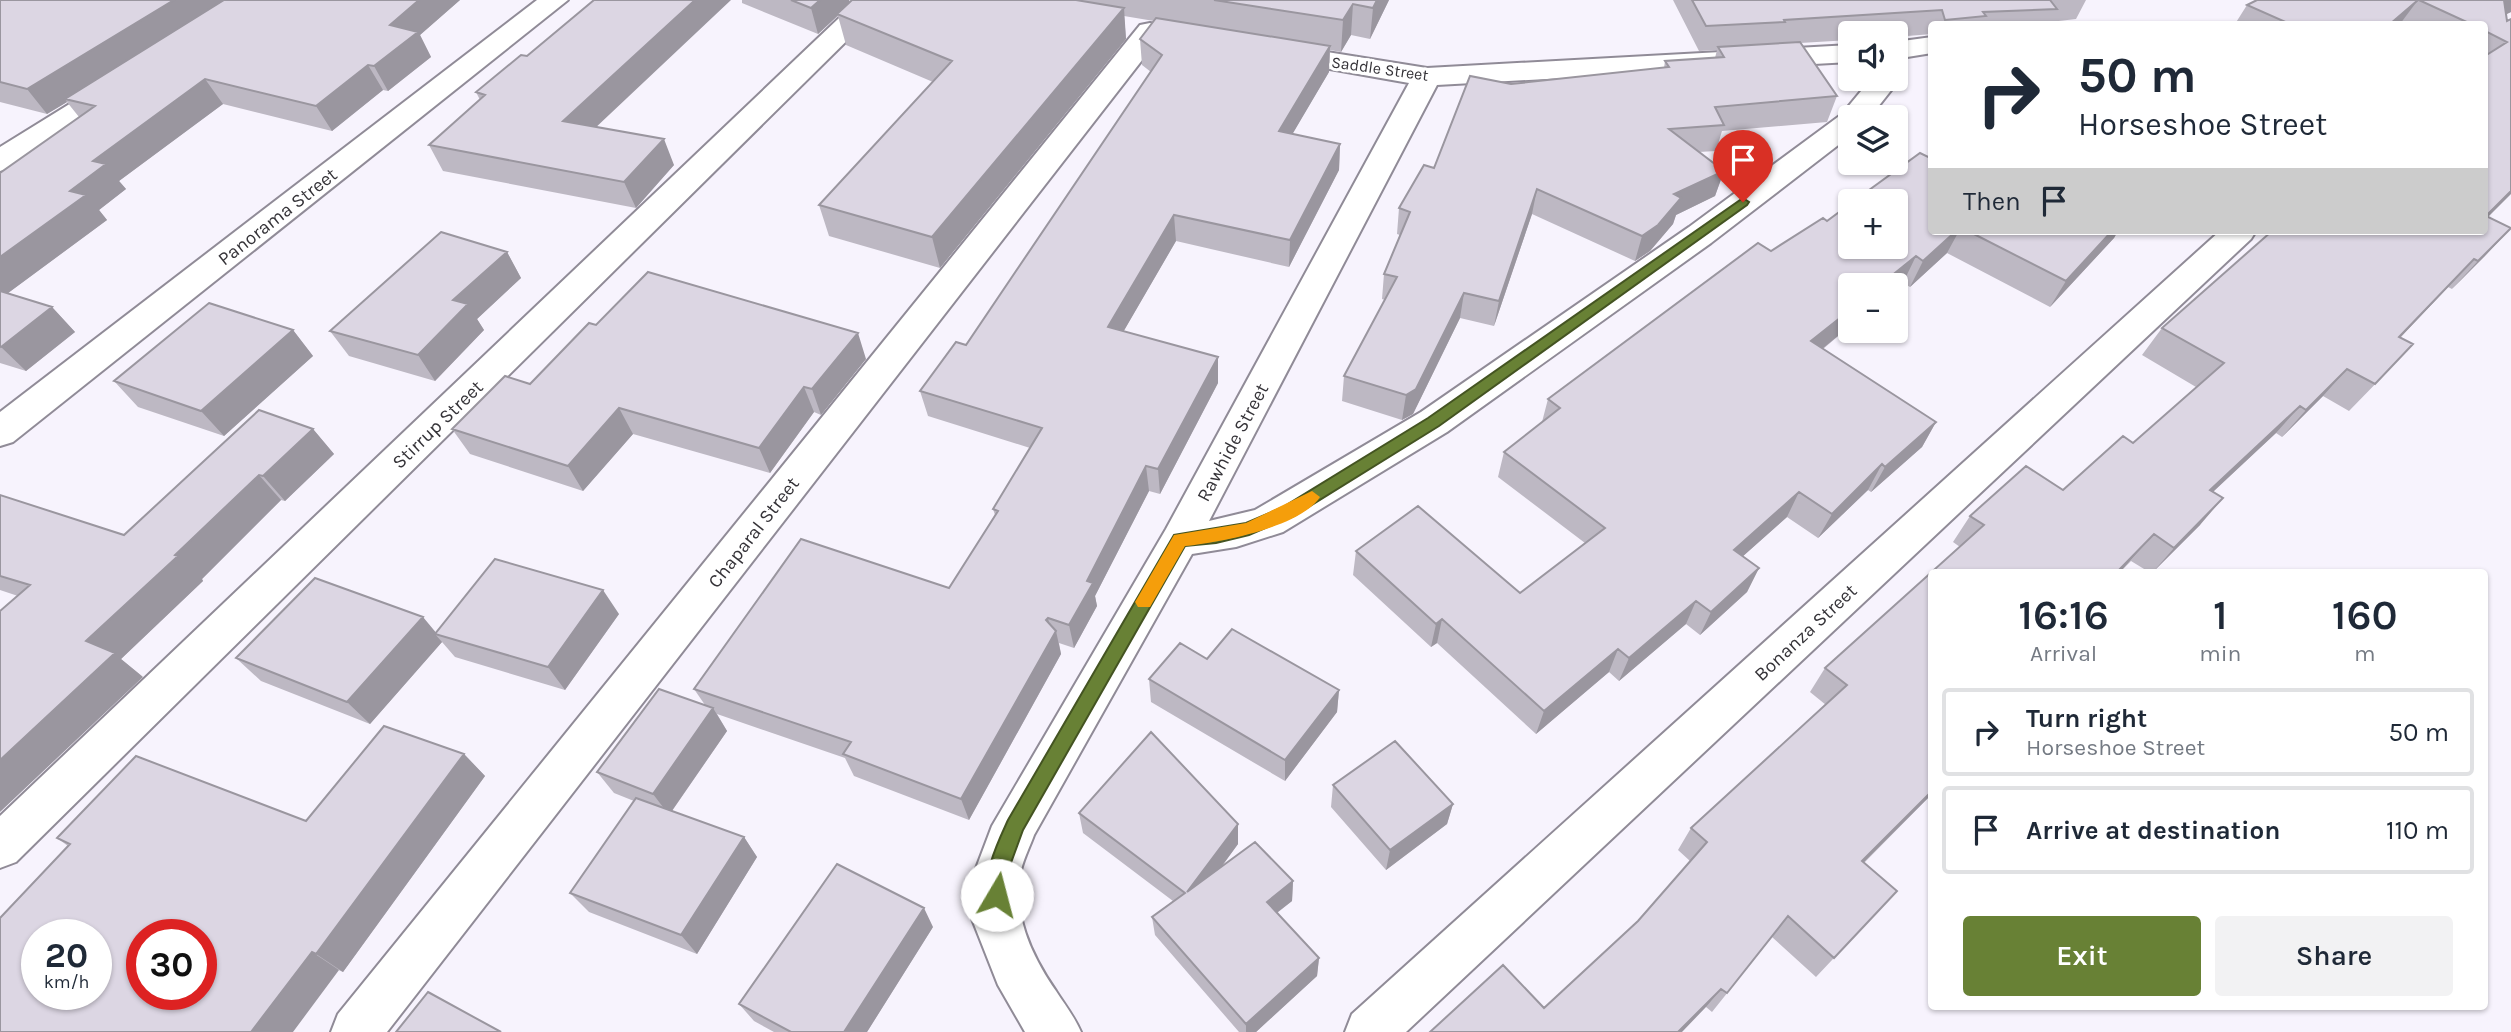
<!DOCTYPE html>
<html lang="en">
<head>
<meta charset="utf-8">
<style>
  body { margin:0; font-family:Karla,sans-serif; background:#f2f2f3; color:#1f2937; height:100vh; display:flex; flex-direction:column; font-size:26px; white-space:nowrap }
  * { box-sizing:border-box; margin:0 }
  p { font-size:23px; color:#747a83 }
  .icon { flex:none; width:38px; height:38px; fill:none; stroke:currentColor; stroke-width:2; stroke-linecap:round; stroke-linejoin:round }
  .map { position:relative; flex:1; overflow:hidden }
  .drawer { position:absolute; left:1928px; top:569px; width:560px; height:441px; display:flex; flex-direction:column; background:#fff; border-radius:7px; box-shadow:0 2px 5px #0004 }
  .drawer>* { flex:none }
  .banner { position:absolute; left:1928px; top:21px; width:560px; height:214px; border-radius:7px; box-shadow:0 2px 5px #0004; background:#fff; color:#1f2937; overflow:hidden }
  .controls { position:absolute; left:1838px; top:21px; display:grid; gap:14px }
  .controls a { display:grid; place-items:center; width:70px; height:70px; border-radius:7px; background:#fff; box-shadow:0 2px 5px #0004; font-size:35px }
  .speed { position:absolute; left:21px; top:919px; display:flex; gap:14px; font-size:35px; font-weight:700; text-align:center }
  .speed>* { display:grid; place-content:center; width:91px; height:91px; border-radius:50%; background:#fff; box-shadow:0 2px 5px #0004; line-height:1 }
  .speed small { font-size:18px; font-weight:400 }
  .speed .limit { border:10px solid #d22; background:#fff; color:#111 }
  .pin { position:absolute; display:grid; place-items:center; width:60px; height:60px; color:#fff; margin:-72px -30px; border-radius:50% 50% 50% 0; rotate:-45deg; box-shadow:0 0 7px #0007 }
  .pin .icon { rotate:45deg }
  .me { position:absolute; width:77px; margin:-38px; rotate:8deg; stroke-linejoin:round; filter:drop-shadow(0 0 5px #0008) }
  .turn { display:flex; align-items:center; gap:24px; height:147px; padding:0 35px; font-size:32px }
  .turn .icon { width:91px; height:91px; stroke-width:2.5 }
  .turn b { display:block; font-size:49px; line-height:60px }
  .then { display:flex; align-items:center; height:66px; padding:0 35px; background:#0003; gap:14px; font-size:26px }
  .eta { display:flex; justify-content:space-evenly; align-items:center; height:119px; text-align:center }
  .eta b { font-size:42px; font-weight:600; line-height:49px }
  .cta { display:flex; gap:14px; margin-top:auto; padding:14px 35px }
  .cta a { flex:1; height:80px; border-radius:7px; background:#688135; color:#fff; font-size:28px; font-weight:600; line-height:80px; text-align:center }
  .cta a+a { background:#f2f2f3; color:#1f2937 }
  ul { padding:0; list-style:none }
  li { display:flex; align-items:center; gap:21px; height:88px; margin:0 14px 10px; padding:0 21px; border:4px solid #e0e1e3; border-radius:7px }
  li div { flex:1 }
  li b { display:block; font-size:26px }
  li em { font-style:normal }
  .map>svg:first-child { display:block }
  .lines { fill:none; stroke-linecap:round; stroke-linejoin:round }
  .street-casing { stroke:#908b97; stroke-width:4 }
  .secondary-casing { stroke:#908b97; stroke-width:4 }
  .street { fill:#fff; fill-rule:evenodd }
  .secondary { fill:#fff; fill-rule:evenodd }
  .wall { fill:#bdb8c3 }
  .shaded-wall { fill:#9a969f }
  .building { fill:#dcd6e3; stroke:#9a969f; stroke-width:2; fill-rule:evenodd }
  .route { fill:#688135; stroke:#445422; stroke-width:2 }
  .slow { fill:#f59e0b }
  .labels { text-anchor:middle; stroke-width:6; stroke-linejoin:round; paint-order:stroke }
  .far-street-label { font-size:16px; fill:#353338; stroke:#fff }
  .street-label { font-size:19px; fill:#353338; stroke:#fff }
</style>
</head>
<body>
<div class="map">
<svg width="2511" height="1032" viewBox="0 0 2511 1032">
  <rect width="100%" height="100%" fill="#f7f3fd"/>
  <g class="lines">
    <g class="street-casing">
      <path id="street" d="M 858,0 L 888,0 L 16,862 L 0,868 L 0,816 Z
        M 1150,23 L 1160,25 L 1164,31 L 1160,37 L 387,1032 L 331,1032 L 338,1014 L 1140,25 Z
        M 1932,37 L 1932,53 L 1895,59 L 1895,42 Z
        M 1277,44 L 1427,68 L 1850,45 L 1850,62 L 1437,85 L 1209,521 L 1255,510 L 1421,412 L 1689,227 L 1842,114 L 1871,79 L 1895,79 L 1895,73 L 1900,79 L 1870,117 L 1850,117 L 1850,136 L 1711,243 L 1447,432 L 1283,532 L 1236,547 L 1192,554 L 1034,835 C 1030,846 1024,858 1021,870 C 1012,914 1031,955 1056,991 C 1065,1005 1074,1016 1081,1032 L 1025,1032 L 998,985 L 972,919 L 975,871 L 992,826 L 1166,529 L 1409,83 L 1267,58 L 1263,52 L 1267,46 Z
        M 120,76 L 130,79 L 135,85 L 130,91 L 11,168 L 0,171 L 0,147 L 110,79 Z
        M 2220,231 L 2256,231 L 2251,239 L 1406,1032 L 1345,1032 L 1352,1014 Z"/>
    </g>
    <g class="secondary-casing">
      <path id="secondary" d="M 537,0 L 568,0 L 13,442 L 0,446 L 0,412 Z"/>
    </g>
    <use href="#street" class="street"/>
    <use href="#secondary" class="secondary"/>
  </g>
  <path class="wall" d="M 0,0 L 460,0 L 420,35 L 431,57 L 388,91 L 383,90 L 332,131 L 223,104 L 119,181 L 126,189 L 99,210 L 107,220 L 8,293 L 52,307 L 75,332 L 26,371 L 0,363 L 0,173 L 79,117 L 67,102 L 47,114 L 0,102 Z
    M 742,0 L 849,0 L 850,2 L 852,0 L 1389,0 L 1370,39 L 1351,35 L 1341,52 L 1330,50 L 1329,72 L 1292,134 L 1340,144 L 1339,170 L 1289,267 L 1176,241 L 1123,332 L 1218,383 L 1160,494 L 1149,491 L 1095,596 L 1097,606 L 1074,648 L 1059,643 L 1061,654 L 969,820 L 854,776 L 845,758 L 717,714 L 727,731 L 672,811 L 744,837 L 757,857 L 697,954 L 589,912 L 570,893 L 634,801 L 614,793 L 597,772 L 705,705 L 694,689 L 949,588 L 995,515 L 993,509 L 1030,448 L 928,416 L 920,391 L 966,345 L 1151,72 L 1142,65 L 1140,39 L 1154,21 L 1124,16 L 1126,39 L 940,268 L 829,236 L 819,205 L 933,82 L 846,45 L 838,16 L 818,34 L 742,3 Z
    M 1673,0 L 2086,0 L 2076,19 L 2050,22 L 2049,24 L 1932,24 L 1932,36 L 1932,34 L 1895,37 L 1895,33 L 1850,33 L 1850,40 L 1800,43 L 1837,96 L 1827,122 L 1722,131 L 1716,151 L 1699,152 L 1724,171 L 1715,196 L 1676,215 L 1673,224 L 1650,251 L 1635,261 L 1532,214 L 1494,326 L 1460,318 L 1413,414 L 1402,420 L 1342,401 L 1344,376 L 1385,300 L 1382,299 L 1384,274 L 1400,235 L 1397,234 L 1399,208 L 1434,168 L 1511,84 L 1664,68 L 1665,61 L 1715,58 L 1717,50 L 1699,51 Z
    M 2257,0 L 2511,0 L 2511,12 L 2506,14 L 2507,21 L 2511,19 L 2488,217 L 2511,228 L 2452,289 L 2448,287 L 2400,338 L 2387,372 L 2349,411 L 2323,396 L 2282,437 L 2276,433 L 2213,492 L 2200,525 L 2153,572 L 2149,572 L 2131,561 L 2120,572 L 1932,572 L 1932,794 L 1864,863 L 1897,891 L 1816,977 L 1772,937 L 1712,1012 L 1706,1007 L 1544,1008 L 1638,921 L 1690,861 L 1678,850 L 1691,828 L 1826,705 L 1810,692 L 1825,668 L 1960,547 L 1953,542 L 1970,516 L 2063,490 L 2133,443 L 2196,387 L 2142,355 L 2162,328 L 2485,231 L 2485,24 L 2235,24 L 2247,5 Z
    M 527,56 L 596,127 L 674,165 L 636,208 L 443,171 L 429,145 L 480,100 L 476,92 Z
    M 1827,221 L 1932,231 L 2118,231 L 2114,238 L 2050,307 L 1947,253 L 1910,287 L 1903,283 L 1895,289 L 1895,285 L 1850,326 L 1823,349 L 1936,422 L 1922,447 L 1871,492 L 1868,490 L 1818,538 L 1787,517 L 1743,556 L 1759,568 L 1747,592 L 1700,635 L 1686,624 L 1619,681 L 1609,672 L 1536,734 L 1437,643 L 1431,647 L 1353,575 L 1356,551 L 1520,593 L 1585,543 L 1498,477 L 1504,452 L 1542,422 L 1548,399 L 1771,251 Z
    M 507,252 L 521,278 L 477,319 L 484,330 L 435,381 L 349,356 L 330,331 Z
    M 596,325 L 866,359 L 821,415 L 814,412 L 770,473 L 633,434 L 583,491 L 470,454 L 452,429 L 530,384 Z
    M 293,330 L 313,356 L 224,436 L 138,407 L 114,381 Z
    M 313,429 L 334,454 L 285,501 L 281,500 L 202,579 L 203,581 L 121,659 L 143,677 L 18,596 L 0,590 L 0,495 L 124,535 Z
    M 619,614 L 565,690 L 455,657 L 442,642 L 370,724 L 261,681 L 236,658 L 436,632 Z
    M 1207,659 L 1339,690 L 1337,712 L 1285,781 L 1151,702 L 1149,679 Z
    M 464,754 L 485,776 L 343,972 L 68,846 L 57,838 L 306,821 Z
    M 1333,785 L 1453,804 L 1447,824 L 1386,870 L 1331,807 Z
    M 1079,813 L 1238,844 L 1222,866 L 1293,881 L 1292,901 L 1277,913 L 1319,958 L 1317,976 L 1256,1032 L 1239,1032 L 1155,935 L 1152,917 L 1173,901 L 1083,833 Z
    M 933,927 L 867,1032 L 774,1032 L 754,1021 L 739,1004 Z"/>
  <path class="shaded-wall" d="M 174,0 L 231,0 L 65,99 L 67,102 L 47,114 L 27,89 Z
    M 419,0 L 460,0 L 420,35 L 431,57 L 388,91 L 374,66 L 390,25 Z
    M 695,0 L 731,0 L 575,147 L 563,121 Z
    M 820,0 L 849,0 L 850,4 L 818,34 L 811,8 Z
    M 1377,0 L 1389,0 L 1370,39 L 1373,8 Z
    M 2418,0 L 2400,24 L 2390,24 Z
    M 2503,0 L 2511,0 L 2511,12 L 2485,25 Z
    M 1353,4 L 1351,35 L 1341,52 L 1343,20 Z
    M 1124,8 L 1126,39 L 940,268 L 932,237 Z
    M 1330,46 L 1329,72 L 1279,157 L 1279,131 Z
    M 368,65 L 383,90 L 332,131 L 316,106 Z
    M 205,79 L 223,104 L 119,181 L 126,189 L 99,210 L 107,220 L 0,299 L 0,257 L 93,161 Z
    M 664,139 L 674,165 L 636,208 L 624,182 Z
    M 1340,144 L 1339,170 L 1289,267 L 1290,240 Z
    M 1724,171 L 1715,196 L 1676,215 L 1673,224 L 1650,251 L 1635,261 L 1642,236 L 1674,194 Z
    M 1537,189 L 1532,214 L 1494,326 L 1499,301 Z
    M 2511,191 L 2511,194 L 2485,220 L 2485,217 Z
    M 1174,215 L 1176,241 L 1111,353 L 1108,327 Z
    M 2511,228 L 2485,256 L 2452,289 L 2478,261 Z
    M 1956,231 L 1959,231 L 1947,253 L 1910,287 L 1923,261 Z
    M 2112,231 L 2118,231 L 2114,238 L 2050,307 L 2066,281 Z
    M 507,252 L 521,278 L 477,319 L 484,330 L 435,381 L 418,355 L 453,300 Z
    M 1916,256 L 1903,283 L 1895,289 L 1895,285 L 1880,285 Z
    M 2474,259 L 2448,287 L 2374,365 L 2399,337 Z
    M 1464,293 L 1460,318 L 1413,414 L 1402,420 L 1406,395 Z
    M 52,307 L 75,332 L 26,371 L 1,347 Z
    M 1850,310 L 1850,326 L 1800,367 L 1811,341 Z
    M 293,330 L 313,356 L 224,436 L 201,411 Z
    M 858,333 L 866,359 L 821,415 L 812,389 Z
    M 1218,357 L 1218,383 L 1160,494 L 1158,469 Z
    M 2347,369 L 2323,396 L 2282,437 L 2306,410 Z
    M 804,387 L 814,412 L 770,473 L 759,448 Z
    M 2300,406 L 2276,433 L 2187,516 L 2210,490 Z
    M 619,408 L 633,434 L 583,491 L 568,466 Z
    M 1936,422 L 1922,447 L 1871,492 L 1885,467 Z
    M 313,429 L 334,454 L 285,501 L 263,476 Z
    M 1882,464 L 1868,490 L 1818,538 L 1832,514 Z
    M 1146,466 L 1149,491 L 1095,596 L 1097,606 L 1074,648 L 1069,625 L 1087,581 Z
    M 259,475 L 281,500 L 202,579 L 203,581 L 121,659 L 143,677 L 0,812 L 0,760 L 86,641 Z
    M 1799,492 L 1787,517 L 1723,574 L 1734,550 Z
    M 2223,498 L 2200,525 L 2153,572 L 2174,548 Z
    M 2154,534 L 2120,572 L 2117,572 Z
    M 1759,568 L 1747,592 L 1700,635 L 1711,612 Z
    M 603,590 L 619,614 L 565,690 L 548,667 Z
    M 1696,601 L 1686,624 L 1619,681 L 1629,658 Z
    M 423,617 L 438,635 L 435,634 L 442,642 L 370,724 L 347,702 Z
    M 1048,618 L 1052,638 L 1056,631 L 1061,654 L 969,820 L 961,799 Z
    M 1442,619 L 1437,643 L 1431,647 L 1436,624 Z
    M 1618,649 L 1609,672 L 1536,734 L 1544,711 Z
    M 1339,690 L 1337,712 L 1285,781 L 1285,760 Z
    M 713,708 L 727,731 L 669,815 L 653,794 Z
    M 464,754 L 485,776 L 343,972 L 316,954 Z
    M 1932,791 L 1932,794 L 1844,882 L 1862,861 Z
    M 1453,804 L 1447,824 L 1386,870 L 1390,850 Z
    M 1238,824 L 1238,844 L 1189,911 L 1187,892 Z
    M 744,837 L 757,857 L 697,954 L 681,935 Z
    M 1293,881 L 1292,901 L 1266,921 L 1267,902 Z
    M 924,908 L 933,927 L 867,1032 L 844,1032 Z
    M 312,952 L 339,970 L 293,1032 L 251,1032 Z
    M 1319,958 L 1317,976 L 1256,1032 L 1246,1032 L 1246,1024 Z
    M 1721,989 L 1706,1007 L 1682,1032 L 1678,1032 Z"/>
  <path class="building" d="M 0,0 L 174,0 L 27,89 L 0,82 Z
    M 224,0 L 419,0 L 390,25 L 418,32 L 374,66 L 368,65 L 316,106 L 205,79 L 93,161 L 106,164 L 70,191 L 86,195 L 0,257 L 0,173 L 95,106 L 65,99 Z
    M 594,0 L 695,0 L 563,121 L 664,139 L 624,182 L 429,145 L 485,95 L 476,92 L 521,55 L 527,56 Z
    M 791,0 L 820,0 L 811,8 Z
    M 852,0 L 1076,0 L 1124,8 L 932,237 L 819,205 L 952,61 L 837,14 Z
    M 1214,0 L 1377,0 L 1373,8 L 1353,4 L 1343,20 Z
    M 1692,0 L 2050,0 L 2057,9 L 1983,12 L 1986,16 L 1945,20 L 1942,10 L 1784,20 L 1785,22 L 1706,26 Z
    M 2257,0 L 2418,0 L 2390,24 L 2290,24 L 2247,5 Z
    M 2419,0 L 2504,0 L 2507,21 L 2511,19 L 2511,191 L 2486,216 L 2511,228 L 2478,261 L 2474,259 L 2399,337 L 2413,344 L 2375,384 L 2347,369 L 2306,410 L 2300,406 L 2210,490 L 2223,498 L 2174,548 L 2154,534 L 2117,572 L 1932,572 L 1932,791 L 1862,861 L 1897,891 L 1834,958 L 1788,916 L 1727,993 L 1721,989 L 1678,1032 L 1430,1032 L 1503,965 L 1544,1008 L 1638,921 L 1707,842 L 1691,828 L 1847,685 L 1825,668 L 1984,525 L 1970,516 L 2026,466 L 2063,490 L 2123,436 L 2133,443 L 2224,363 L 2162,328 L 2272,231 L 2485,231 L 2485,56 L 2507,42 L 2485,31 L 2485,24 L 2471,24 Z
    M 1156,18 L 1330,46 L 1279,131 L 1340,144 L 1290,240 L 1174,215 L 1108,327 L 1218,357 L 1158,469 L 1146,466 L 1087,581 L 1093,583 L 1069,625 L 1048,618 L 1046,620 L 1056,631 L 961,799 L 843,754 L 851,742 L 694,689 L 801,539 L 949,588 L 998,511 L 993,509 L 1042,428 L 920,391 L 956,342 L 966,345 L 1162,55 L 1140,39 Z
    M 1800,42 L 1837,96 L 1715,107 L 1724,125 L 1669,129 L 1724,171 L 1674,194 L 1681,198 L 1658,225 L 1642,236 L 1537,189 L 1499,301 L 1464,293 L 1416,389 L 1406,395 L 1344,376 L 1397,277 L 1384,274 L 1410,212 L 1399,208 L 1424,165 L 1434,168 L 1470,76 L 1511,84 L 1669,67 L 1665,61 L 1724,57 L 1718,47 Z
    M 1920,153 L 1928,157 L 1932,155 L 1932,231 L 1956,231 L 1923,261 L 1916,256 L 1880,285 L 1850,285 L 1850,310 L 1811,341 L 1936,422 L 1885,467 L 1882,464 L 1832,514 L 1799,492 L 1734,550 L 1759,568 L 1711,612 L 1696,601 L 1629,658 L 1618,649 L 1544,711 L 1442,619 L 1436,624 L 1356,551 L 1418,506 L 1520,593 L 1605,528 L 1504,452 L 1560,408 L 1548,399 L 1758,243 L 1771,251 L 1823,218 L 1827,221 L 1850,204 L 1850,247 L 1895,247 L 1895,201 L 1854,201 Z
    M 1968,231 L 2112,231 L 2066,281 Z
    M 441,232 L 507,252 L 453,300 L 468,304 L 418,355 L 330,331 Z
    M 648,272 L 858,333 L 812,389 L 804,387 L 759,448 L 619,408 L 568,466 L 452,429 L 505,376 L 530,384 L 589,323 L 596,325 Z
    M 0,291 L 52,307 L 1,347 L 0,346 Z
    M 209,303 L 293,330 L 201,411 L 114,381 Z
    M 259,410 L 313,429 L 263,476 L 259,475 L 175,555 L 178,556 L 86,641 L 115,653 L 0,760 L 0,611 L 30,585 L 0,576 L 0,495 L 124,535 Z
    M 495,559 L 603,590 L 548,667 L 435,634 Z
    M 315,578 L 423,617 L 347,702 L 236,658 Z
    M 1232,629 L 1339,690 L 1285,760 L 1149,679 L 1180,643 L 1207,659 Z
    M 659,689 L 713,708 L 653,794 L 597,772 Z
    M 384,726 L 464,754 L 316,954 L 312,952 L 251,1032 L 0,1032 L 0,918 L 70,844 L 57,838 L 136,756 L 306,821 ZM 37,934 L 96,934 L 96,994 L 37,994 ZM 142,934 L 201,934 L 201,994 L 142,994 Z
    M 1151,732 L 1238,824 L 1187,892 L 1255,842 L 1293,881 L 1267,902 L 1319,958 L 1246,1024 L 1152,917 L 1185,893 L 1079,813 Z
    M 1395,741 L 1453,804 L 1390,850 L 1333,785 Z
    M 636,798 L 744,837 L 681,935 L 570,893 Z
    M 837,864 L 924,908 L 844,1032 L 791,1032 L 739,1004 Z
    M 428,992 L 501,1032 L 396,1032 Z"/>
  <path class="route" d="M 1743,198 L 1749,202 L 1747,205 L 1439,426 L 1294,516 L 1249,535 L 1216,543 L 1185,546 L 1023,830 L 1008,871 L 1004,902 L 997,904 L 990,902 C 980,878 998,842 1008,820 L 1174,535 L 1246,523 L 1283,507 L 1428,418 Z"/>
  <path class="slow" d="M 1312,491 L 1320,497 C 1301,527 1218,543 1185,546 L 1150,607 L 1138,607 L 1135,602 L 1138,597 L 1174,535 L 1246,523 Z"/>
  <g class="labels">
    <g class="far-street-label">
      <text transform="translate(1380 68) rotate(8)" y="6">Saddle Street</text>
    </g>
    <g class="street-label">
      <text transform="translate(277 216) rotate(-38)" y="7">Panorama Street</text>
      <text transform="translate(437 424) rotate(-44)" y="7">Stirrup Street</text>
      <text transform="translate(1232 442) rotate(-62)" y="7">Rawhide Street</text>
      <text transform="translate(753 532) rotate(-52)" y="7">Chaparal Street</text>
      <text transform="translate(1805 632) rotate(-43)" y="7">Bonanza Street</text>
    </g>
  </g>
</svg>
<div class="controls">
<a><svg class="icon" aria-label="sound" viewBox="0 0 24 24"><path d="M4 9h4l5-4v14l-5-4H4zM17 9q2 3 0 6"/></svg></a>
<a><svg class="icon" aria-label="layers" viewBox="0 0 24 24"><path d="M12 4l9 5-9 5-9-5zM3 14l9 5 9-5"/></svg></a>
<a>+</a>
<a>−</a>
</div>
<div class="speed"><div>20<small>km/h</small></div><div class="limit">30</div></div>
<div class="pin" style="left:1743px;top:202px;background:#d93025"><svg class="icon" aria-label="arrive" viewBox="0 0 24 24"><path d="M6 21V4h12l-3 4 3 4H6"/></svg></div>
<svg class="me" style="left:997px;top:895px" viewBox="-20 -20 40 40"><circle r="19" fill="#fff"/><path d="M0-13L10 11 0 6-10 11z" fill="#688135"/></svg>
<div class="banner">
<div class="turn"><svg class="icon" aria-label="right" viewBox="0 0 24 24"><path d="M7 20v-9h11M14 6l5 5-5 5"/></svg><div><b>50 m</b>Horseshoe Street</div></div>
<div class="then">Then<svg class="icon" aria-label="arrive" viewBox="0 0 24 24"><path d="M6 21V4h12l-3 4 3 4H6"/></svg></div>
</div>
<section class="drawer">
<div class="eta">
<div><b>16:16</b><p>Arrival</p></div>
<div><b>1</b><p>min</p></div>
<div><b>160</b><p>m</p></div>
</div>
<ul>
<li><svg class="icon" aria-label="right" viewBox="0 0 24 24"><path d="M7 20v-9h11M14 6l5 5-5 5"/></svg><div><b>Turn right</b><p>Horseshoe Street</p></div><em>50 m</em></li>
<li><svg class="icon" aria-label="arrive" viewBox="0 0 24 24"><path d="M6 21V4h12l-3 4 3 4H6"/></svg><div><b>Arrive at destination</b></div><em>110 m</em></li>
</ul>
<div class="cta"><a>Exit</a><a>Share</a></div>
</section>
</div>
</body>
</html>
